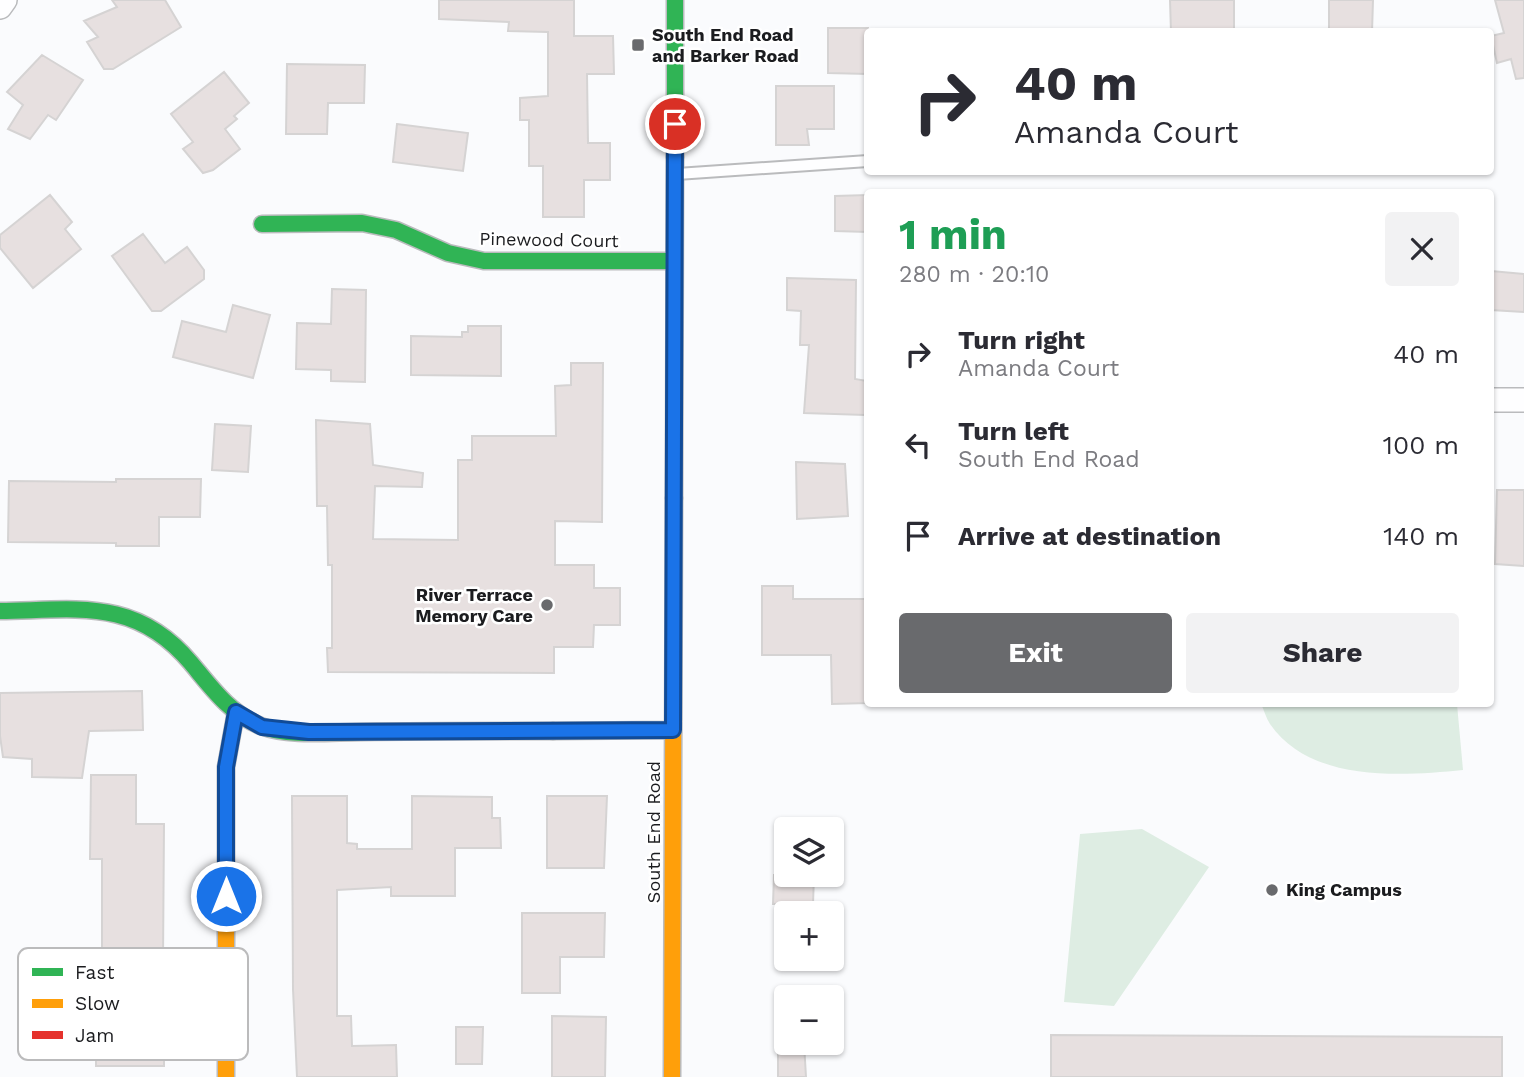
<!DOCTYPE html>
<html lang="en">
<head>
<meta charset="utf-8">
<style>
  body { margin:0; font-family:"Work Sans",sans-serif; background:#f2f2f3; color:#2b2b33; height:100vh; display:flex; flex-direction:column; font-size:26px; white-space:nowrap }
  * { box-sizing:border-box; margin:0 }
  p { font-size:23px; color:#7c7c81 }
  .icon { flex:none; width:38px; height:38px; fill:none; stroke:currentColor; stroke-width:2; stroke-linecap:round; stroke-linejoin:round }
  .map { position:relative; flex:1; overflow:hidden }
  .sheet { position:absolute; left:864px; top:189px; width:630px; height:518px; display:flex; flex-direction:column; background:#fff; border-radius:7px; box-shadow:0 2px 5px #0004 }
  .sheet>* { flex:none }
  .top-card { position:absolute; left:864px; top:28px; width:630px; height:147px; border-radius:7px; box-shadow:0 2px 5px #0004; background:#fff; color:#2b2b33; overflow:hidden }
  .controls { position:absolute; left:774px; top:817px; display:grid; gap:14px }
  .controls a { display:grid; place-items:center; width:70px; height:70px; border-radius:7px; background:#fff; box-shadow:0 2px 5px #0004; font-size:35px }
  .pin { position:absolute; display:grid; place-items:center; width:60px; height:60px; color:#fff; margin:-30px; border:4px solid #fff; border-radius:50%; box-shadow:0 2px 7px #0007 }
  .me { position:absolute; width:77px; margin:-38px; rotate:0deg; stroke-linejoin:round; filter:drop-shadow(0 0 5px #0008) }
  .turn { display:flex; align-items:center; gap:24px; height:147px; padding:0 35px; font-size:32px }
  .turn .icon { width:91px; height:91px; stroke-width:2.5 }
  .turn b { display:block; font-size:49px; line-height:60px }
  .round { display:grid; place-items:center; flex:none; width:74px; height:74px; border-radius:7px; background:#f2f2f3 }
  .summary { display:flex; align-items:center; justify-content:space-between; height:119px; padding:0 35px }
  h1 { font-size:42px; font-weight:700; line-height:52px; color:#1e9e55 }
  .action { display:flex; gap:14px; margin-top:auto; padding:14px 35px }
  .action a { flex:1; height:80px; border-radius:7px; background:#696a6d; color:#fff; font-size:28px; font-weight:700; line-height:80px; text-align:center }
  .action a+a { background:#f2f2f3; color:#2b2b33 }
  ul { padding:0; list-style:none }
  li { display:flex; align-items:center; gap:21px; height:91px; padding:0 35px }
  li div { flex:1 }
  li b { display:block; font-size:26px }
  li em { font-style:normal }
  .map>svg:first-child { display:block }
  .green { fill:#deede3 }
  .building { fill:#e7e0e0; stroke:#d5d3d3; stroke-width:2 }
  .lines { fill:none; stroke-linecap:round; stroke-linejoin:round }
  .lane-casing { stroke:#babbbd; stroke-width:14 }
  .street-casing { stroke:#babbbd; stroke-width:26 }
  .fast-casing { stroke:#babbbd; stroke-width:19 }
  .slow-casing { stroke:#babbbd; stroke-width:19 }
  .jam-casing { stroke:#babbbd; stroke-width:19 }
  .lane { stroke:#fefeff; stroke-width:10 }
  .street { stroke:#fefeff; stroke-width:23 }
  .fast { stroke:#30b455; stroke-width:16 }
  .slow { stroke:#ff9f0a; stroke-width:16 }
  .jam { stroke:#e5322d; stroke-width:16 }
  .route-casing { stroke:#114b97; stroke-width:18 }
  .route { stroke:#1a73e8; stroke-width:12 }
  .poi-dot { fill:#696a6d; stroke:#fff; stroke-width:2.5 }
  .labels { text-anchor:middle; stroke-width:5; stroke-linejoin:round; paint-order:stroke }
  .poi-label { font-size:18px; font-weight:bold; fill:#1b1c1f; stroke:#fff; text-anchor:start }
  .street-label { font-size:18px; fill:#1b1c1f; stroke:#fff }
  .key { fill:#fff; stroke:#bbbbbc; stroke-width:2 }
  .key-label { font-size:19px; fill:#1b1c1f }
</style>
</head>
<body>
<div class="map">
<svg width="1524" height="1077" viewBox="0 0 1524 1077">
  <rect width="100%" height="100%" fill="#fafbfd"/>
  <path class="green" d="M 1261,704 L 1457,704 L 1463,770 C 1401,776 1311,783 1270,724 C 1266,718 1264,710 1261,704 Z
    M 1142,829 L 1209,867 L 1114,1006 L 1064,1002 L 1080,834 Z"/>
  <path class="building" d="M 112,0 L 165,0 L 181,27 L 113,69 L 104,69 L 87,42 L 98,37 L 84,21 L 117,7 Z
    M 439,0 L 574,0 L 574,36 L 613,36 L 614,74 L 587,74 L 588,143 L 610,143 L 610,180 L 584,180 L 584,217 L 543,217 L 543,166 L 529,166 L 529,120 L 520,120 L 520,98 L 548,96 L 548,32 L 508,31 L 509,22 L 439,19 Z
    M 1170,0 L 1234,0 L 1234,32 L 1171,32 Z
    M 1329,0 L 1373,0 L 1372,32 L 1329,32 Z
    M 1495,0 L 1524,0 L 1524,78 L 1516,79 L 1511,59 L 1497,63 L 1491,36 L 1504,33 Z
    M 828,28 L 868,28 L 868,74 L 828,73 Z
    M 42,55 L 83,80 L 56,120 L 48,115 L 30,139 L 8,129 L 23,105 L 7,92 Z
    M 287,64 L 365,65 L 364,103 L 328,103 L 327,134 L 286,134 Z
    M 224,72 L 249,103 L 234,116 L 237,119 L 225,129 L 240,149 L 213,170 L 203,173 L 183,149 L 193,142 L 171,114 Z
    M 776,86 L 834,86 L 834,129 L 807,129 L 809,145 L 776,145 Z
    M 397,124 L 468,133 L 463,171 L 393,162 Z
    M 50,195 L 72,222 L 65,229 L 81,249 L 33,288 L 0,248 L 0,235 Z
    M 868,195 L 868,232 L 835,231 L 835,196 Z
    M 143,234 L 165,263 L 187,247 L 204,270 L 204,279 L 161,311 L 152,311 L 112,256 Z
    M 1491,271 L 1524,274 L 1524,312 L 1491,310 Z
    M 787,278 L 856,280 L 855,379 L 867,381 L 865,415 L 804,413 L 809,345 L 800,345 L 801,311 L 787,310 Z
    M 332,289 L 366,290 L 365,382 L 331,381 L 331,370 L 296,369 L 297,323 L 331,324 Z
    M 233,305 L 270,315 L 253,378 L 173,357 L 182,321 L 226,332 Z
    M 468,326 L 501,326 L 501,376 L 411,375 L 411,336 L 462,337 L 462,332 L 468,332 Z
    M 571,363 L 603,363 L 602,522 L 555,521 L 555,565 L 594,565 L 594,588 L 620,588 L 620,625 L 594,625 L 593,647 L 554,647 L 554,673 L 328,672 L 327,648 L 332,648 L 332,565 L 328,565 L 327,506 L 317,506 L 316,420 L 370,424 L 373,465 L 423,473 L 422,487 L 375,486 L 373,539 L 458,540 L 458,460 L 472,460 L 472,436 L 556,436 L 555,386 L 571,385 Z
    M 215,424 L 251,426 L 248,472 L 212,470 Z
    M 796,462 L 845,464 L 848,516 L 797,519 Z
    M 116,479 L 201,479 L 200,517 L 159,517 L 159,546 L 116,546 L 116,543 L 8,542 L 9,481 L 116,482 Z
    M 1497,490 L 1524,490 L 1524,566 L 1495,564 Z
    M 762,586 L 793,586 L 793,599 L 868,599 L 868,703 L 832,704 L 831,655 L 762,655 Z
    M 142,691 L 143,730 L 89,731 L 82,778 L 32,777 L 32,759 L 3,757 L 0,736 L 0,693 Z
    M 91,775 L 136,775 L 136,824 L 164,824 L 163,960 L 133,960 L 134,1023 L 164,1023 L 164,1066 L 96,1066 L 96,974 L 102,974 L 102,859 L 90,859 Z
    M 292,796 L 347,796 L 347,843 L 357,844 L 357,849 L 412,849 L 412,796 L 492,797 L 492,818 L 500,818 L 501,848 L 455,848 L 455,896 L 391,896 L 391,887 L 337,890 L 337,1016 L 351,1016 L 352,1046 L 396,1045 L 397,1077 L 297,1077 L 293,989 Z
    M 547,796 L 607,796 L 604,868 L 547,868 Z
    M 774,875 L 814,875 L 813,904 L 773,904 Z
    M 522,913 L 605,913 L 604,957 L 560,957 L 560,993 L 522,993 Z
    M 552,1016 L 606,1017 L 605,1077 L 552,1077 Z
    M 456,1027 L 483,1027 L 482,1064 L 456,1064 Z
    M 1051,1035 L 1502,1037 L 1502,1077 L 1051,1077 Z
    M 778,1043 L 804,1043 L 806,1077 L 778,1077 Z"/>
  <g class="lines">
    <g class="lane-casing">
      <path id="lane" d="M 677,174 L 868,161"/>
    </g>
    <g class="street-casing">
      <path id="street" d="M 0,7 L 5,0
        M 1491,400 L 1524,400"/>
    </g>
    <g class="fast-casing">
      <path id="fast" d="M 675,157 L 675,0
        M 262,224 L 362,223 L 396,230 L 448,253 L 484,261 L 674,261
        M 0,611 C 77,610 136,597 191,663 C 211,687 230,714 261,726 C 288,737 332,732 361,732 C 425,731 489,731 553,731"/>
    </g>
    <g class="slow-casing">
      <path id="slow" d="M 553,731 L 673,730
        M 226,1077 L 226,767 L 236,712
        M 672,1077 L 674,498"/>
    </g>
    <g class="jam-casing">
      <path id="jam" d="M 674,498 L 675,157"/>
    </g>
    <use href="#lane" class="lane"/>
    <use href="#street" class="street"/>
    <use href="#fast" class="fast"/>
    <use href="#slow" class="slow"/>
    <use href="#jam" class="jam"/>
  </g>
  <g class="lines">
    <g class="route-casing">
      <path id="route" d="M 226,896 L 226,767 L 236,712 L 262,727 L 309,732 L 673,730 L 675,124"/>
    </g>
    <use href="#route" class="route"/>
  </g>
  <g class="poi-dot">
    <rect x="631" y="38" width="14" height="14" rx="3.5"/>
    <circle cx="547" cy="605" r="7"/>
    <circle cx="1272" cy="890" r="7"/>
  </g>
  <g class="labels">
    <g class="poi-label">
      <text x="652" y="41">South End Road<tspan x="652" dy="21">and Barker Road</tspan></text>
      <text x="533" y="601" text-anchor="end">River Terrace<tspan x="533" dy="21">Memory Care</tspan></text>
      <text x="1286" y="896">King Campus</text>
    </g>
    <g class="street-label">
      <text transform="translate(549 240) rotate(1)" y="6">Pinewood Court</text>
      <text transform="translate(654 832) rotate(-90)" y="6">South End Road</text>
    </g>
  </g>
  <rect x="18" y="948" width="230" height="112" rx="10" class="key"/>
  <rect x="32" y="968" width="31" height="8" fill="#30b455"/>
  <rect x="32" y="999" width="31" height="9" fill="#ff9f0a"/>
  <rect x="32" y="1031" width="31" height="8" fill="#e5322d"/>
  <g class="key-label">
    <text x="75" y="979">Fast</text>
    <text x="75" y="1010">Slow</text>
    <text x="75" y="1042">Jam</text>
  </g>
</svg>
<div class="controls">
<a><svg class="icon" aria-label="layers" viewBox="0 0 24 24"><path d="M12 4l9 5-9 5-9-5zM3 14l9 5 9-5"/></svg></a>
<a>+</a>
<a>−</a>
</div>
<div class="pin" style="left:675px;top:124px;background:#d93025"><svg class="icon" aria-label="arrive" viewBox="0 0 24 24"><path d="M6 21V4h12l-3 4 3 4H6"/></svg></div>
<svg class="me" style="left:226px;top:896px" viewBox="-20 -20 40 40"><circle r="17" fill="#1a73e8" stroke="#fff" stroke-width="3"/><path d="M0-11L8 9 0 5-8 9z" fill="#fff"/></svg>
<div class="top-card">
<div class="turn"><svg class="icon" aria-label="right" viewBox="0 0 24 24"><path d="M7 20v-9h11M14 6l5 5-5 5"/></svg><div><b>40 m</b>Amanda Court</div></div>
</div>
<section class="sheet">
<div class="summary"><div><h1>1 min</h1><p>280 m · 20:10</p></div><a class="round"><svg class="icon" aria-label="close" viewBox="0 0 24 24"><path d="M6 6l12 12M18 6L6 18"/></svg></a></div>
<ul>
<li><svg class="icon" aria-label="right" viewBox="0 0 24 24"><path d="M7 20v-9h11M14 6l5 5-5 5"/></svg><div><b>Turn right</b><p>Amanda Court</p></div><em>40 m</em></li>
<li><svg class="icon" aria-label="left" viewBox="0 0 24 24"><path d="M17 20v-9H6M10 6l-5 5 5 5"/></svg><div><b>Turn left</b><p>South End Road</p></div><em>100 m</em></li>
<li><svg class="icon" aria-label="arrive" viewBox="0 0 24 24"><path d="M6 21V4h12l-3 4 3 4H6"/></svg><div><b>Arrive at destination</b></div><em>140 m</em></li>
</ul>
<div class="action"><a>Exit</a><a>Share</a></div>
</section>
</div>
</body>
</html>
